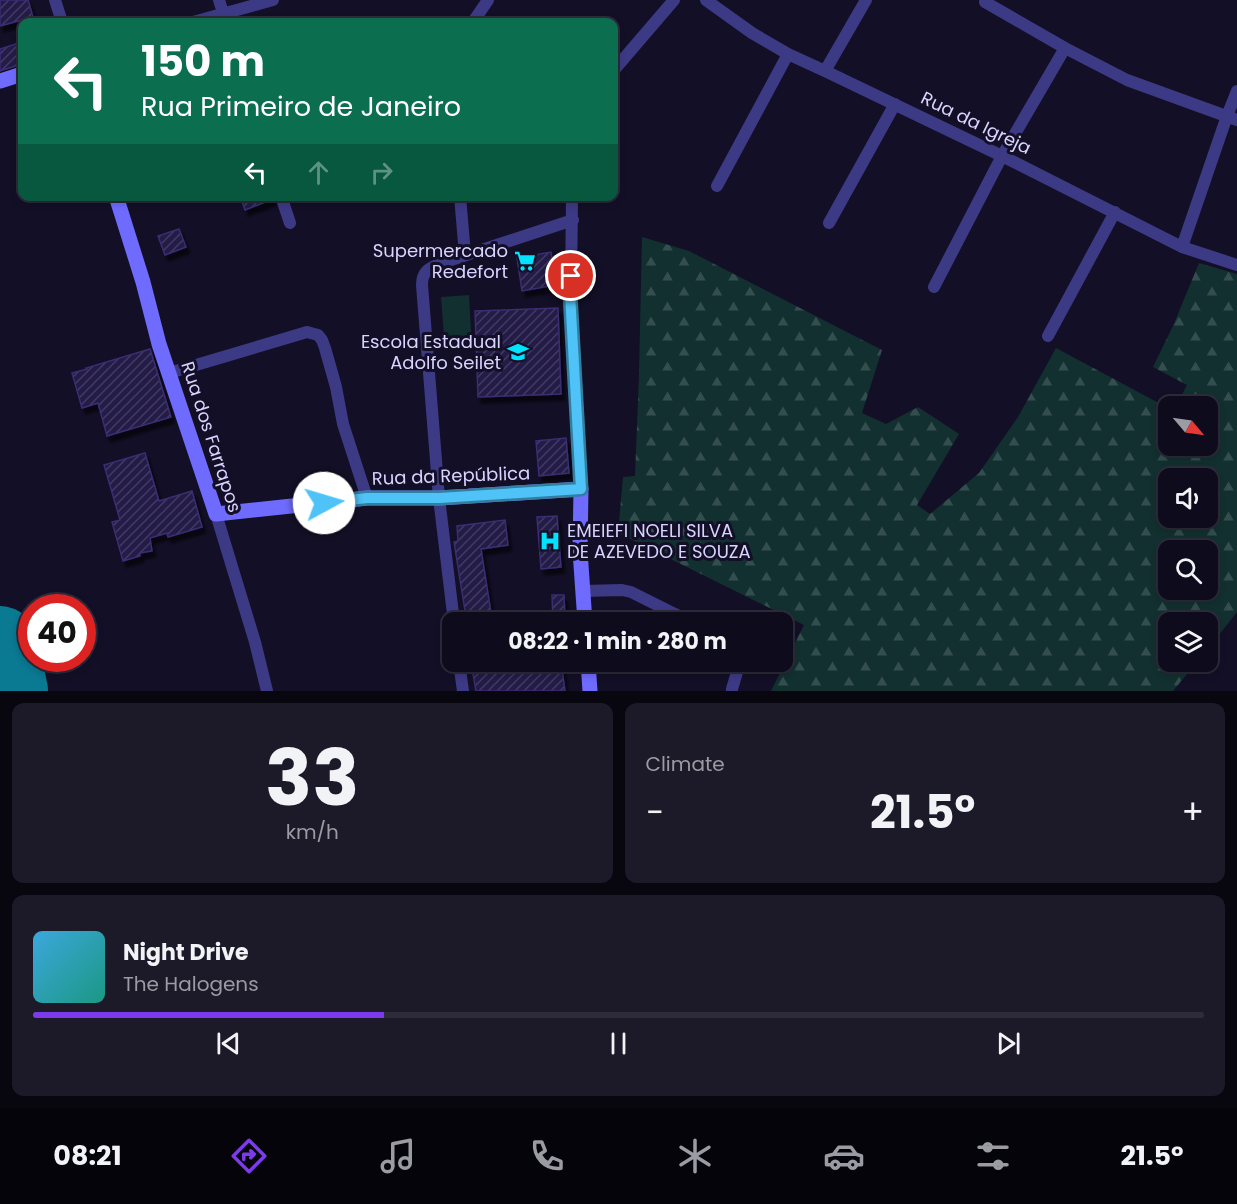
<!DOCTYPE html>
<meta charset="utf-8">
<style>
:root{--surface:#0e0b1c;--page:#1c1929;--text:#f1f3f6;--muted:#9b9ba3;--line:#2e2b3b;--accent:#7c3aed}
body{margin:0;font-family:Poppins,sans-serif;background:var(--page);color:var(--text);height:100vh;display:flex;flex-direction:column;font-size:22px;white-space:nowrap}
*{box-sizing:border-box;margin:0}
p{font-size:20px;color:var(--muted)}
.icon{flex:none;width:33px;height:33px;fill:none;stroke:currentColor;stroke-width:2;stroke-linecap:round;stroke-linejoin:round}
.map{position:relative;height:691px;overflow:hidden}
.sheet{display:flex;flex-direction:column;gap:12px;padding:12px;background:#08060f;flex:1}
.sheet>*{flex:none}
.banner{position:absolute;left:18px;top:18px;width:600px;height:183px;border-radius:12px;box-shadow:0 3px 9px #0003,0 0 0 2px var(--line);background:#0b6e4f;color:#fff;overflow:hidden}
.needle{width:39px;rotate:119deg}
.controls{position:absolute;left:1158px;top:396px;display:grid;gap:12px}
.controls a{display:grid;place-items:center;width:60px;height:60px;border-radius:12px;background:var(--surface);box-shadow:0 3px 9px #0003,0 0 0 2px var(--line);font-size:30px}
.speed{position:absolute;left:18px;top:594px;display:flex;gap:12px;font-size:30px;font-weight:700;text-align:center}
.speed>*{display:grid;place-content:center;width:78px;height:78px;border-radius:50%;background:var(--surface);box-shadow:0 3px 9px #0003,0 0 0 2px var(--line);line-height:1}
.speed .limit{border:9px solid #d22;background:#fff;color:#111}
.pin{position:absolute;display:grid;place-items:center;width:51px;height:51px;color:#fff;margin:-26px;border:3px solid #fff;border-radius:50%;box-shadow:0 2px 6px #0007}
.me{position:absolute;width:66px;margin:-33px;rotate:84deg;stroke-linejoin:round;filter:drop-shadow(0 0 4px #0008)}
.turn{display:flex;align-items:center;gap:21px;height:126px;padding:0 24px;font-size:27px}
.turn .icon{width:78px;height:78px;stroke-width:2.5}
.turn b{display:block;font-size:42px;line-height:51px}
.lanes{display:flex;align-items:center;height:57px;padding:0 24px;background:#0003;justify-content:center;gap:30px;direction:ltr}
.lanes .off{opacity:.35}
.big{font-size:45px;font-weight:700;line-height:1.1}
.sheet .card{flex:1;display:flex;flex-direction:column;justify-content:center;gap:9px;min-width:0;padding:0 21px;border-radius:12px;background:var(--page)}
.sheet .dial{align-items:center;gap:0}
.dial b{font-size:78px;line-height:1}
.song{display:flex;align-items:center;gap:18px}
.cover{width:72px;height:72px;border-radius:9px;background:linear-gradient(135deg,hsl(200 70% 55%),hsl(170 70% 35%))}
.played{height:6px;border-radius:3px;background:linear-gradient(90deg,var(--accent) 30%,var(--line) 30%)}
.keys{display:flex;justify-content:space-around;direction:ltr}
.heat{display:flex;justify-content:space-between;align-items:center;font-size:33px;direction:ltr}
.sheet .tiles{flex:1;display:grid;gap:12px;grid-template-columns:1fr 1fr}
.card:last-child{grid-column:span 2}
.trip{position:absolute;left:442px;top:612px;width:351px;height:60px;border-radius:12px;background:var(--surface);box-shadow:0 3px 9px #0003,0 0 0 2px var(--line);font-weight:700;line-height:60px;text-align:center}
.menu{display:flex;height:96px;justify-content:space-around;align-items:center;background:#06040b;color:var(--muted)}
.menu .icon{width:42px;height:42px}
.menu .on{color:var(--accent)}
.menu b{font-size:27px;color:var(--text)}
.map>svg:first-child{display:block}
</style>
<div class="map">
<svg width="1237" height="691" viewBox="0 0 1237 691">
<defs>
<pattern id="forest-firs" width="22" height="20" patternUnits="userSpaceOnUse" patternTransform="scale(1.5)"><rect width="22" height="20" fill="#12302f"/><path d="M5 1l3.5 6h-7zM16 11l3.5 6h-7z" fill="#344d4e"/></pattern>
<pattern id="building-hatch" width="6" height="6" patternUnits="userSpaceOnUse" patternTransform="scale(1.5)"><rect width="6" height="6" fill="#241b47"/><path d="M-1 1l2-2M0 6l6-6M5 7l2-2" fill="none" stroke="#433b63"/></pattern>
<filter id="shadow"><feDropShadow dx="3.5" dy="6" stdDeviation="1.5" flood-color="#0009"/></filter>
</defs>
<rect width="100%" height="100%" fill="#130f26"/>
<path fill="url(#forest-firs)" fill-rule="evenodd" d="M642,237L689,251L882,350L862,413L886,424L918,407L959,434L917,505L930,514L979,473L1018,417L1056,348L1168,408V446H1208V406H1176L1187,385L1153,367L1173,326L1199,263L1237,274V612L1208,649V622H1168V662H1197L1173,691H771L804,625L618,533L623,477L635,476L639,375ZM1168,478H1208V518H1168ZM1168,550H1208V590H1168Z"/>
<path fill="#12302f" d="M469,295L472,348L445,350L441,297Z"/>
<g fill="none" stroke-linecap="round" stroke-linejoin="round">
<path stroke="#0a7992" stroke-width="76" d="M0,644L10,691"/>
</g>
<path fill="url(#building-hatch)" stroke="#3b2d73" stroke-width="1.5" filter="url(#shadow)" d="M0,0H28L33,17L0,26Z
M22,42V64L0,71V49Z
M240,196H273V199L245,210Z
M179,229L186,247L165,255L158,236Z
M551,252L556,285L522,291L517,258Z
M558,308L561,394L478,397L475,311Z
M150,349L171,417L107,436L98,403L82,408L72,373L87,369L86,368Z
M566,438L569,473L539,476L536,441Z
M145,453L159,501L192,491L202,527L168,537L167,533L150,538L152,551L140,553V556L123,561L112,522L120,520L104,465Z
M557,516L561,567L541,569L537,517Z
M505,520L508,545L481,549L491,613L466,617L454,542L458,541L457,526Z
M552,595H564L565,620H553Z
M471,662H561L565,691H476Z"/>
<g fill="none" stroke-linecap="round" stroke-linejoin="round">
<path stroke="#3d3a85" stroke-width="12" d="M55,0L62,22
M219,0L226,22
M706,0L752,33L788,54L825,71L1002,156L1182,247L1237,265
M985,2L1065,48L1127,80L1237,120
M193,22L273,0
M473,22L488,0
M614,70L674,0
M825,71L866,0
M717,186L788,54
M281,196L290,223
M460,196L465,255
M572,196L571,294L581,489
M829,223L895,104
M1182,247L1227,116L1237,91
M934,287L1002,156L1065,48
M1048,336L1115,212
M169,373L307,332L318,335L322,340L325,348L336,387L343,424L367,498
M216,514L255,642L267,691
M583,591L622,590L631,592L675,614L695,622
M454,622L439,498L422,285C422,270 430,268 442,263L573,220
M459,662L463,691
M732,689L740,662"/>
<path stroke="#706bff" stroke-width="15" d="M0,81L22,74
M116,196L143,282L159,344L216,514L367,498H439L581,489L580,551L585,622
M588,662L590,691"/>
</g>
<g fill="none" stroke-linecap="round" stroke-linejoin="round">
<defs>
<path id="route" d="M324,503L367,498H439L581,489L570,294L571,276"/>
</defs>
<use href="#route" stroke="#337fa1" stroke-width="15"/>
<use href="#route" stroke="#4fc3f7" stroke-width="10"/>
</g>
<defs>
<symbol id="supermarket-bare" viewBox="-9 -9 18 18"><path d="M-6-5.5h2.5l.6 2H6L4.5 2H-2.5L-4.4-4H-6ZM-1.5 3.2a1.3 1.3 0 1 0 .1 0ZM3 3.2a1.3 1.3 0 1 0 .1 0Z" fill="#00e3ff" stroke="#130f26" stroke-width="2.5" paint-order="stroke"/></symbol>
<symbol id="school-bare" viewBox="-9 -9 18 18"><path d="M0-5L7-2L0 1L-7-2ZM-4 1L0 2.5L4 1V4Q0 6-4 4Z" fill="#00e3ff" stroke="#130f26" stroke-width="2.5" paint-order="stroke"/></symbol>
<symbol id="hospital-bare" viewBox="-9 -9 18 18"><path d="M-5-5h3v3.5h4V-5h3V5h-3V1.5h-4V5h-3Z" fill="#00e3ff" stroke="#130f26" stroke-width="2.5" paint-order="stroke"/></symbol>
</defs>
<g fill-rule="evenodd">
<use href="#supermarket-bare" x="510" y="246" width="30" height="30"/>
<use href="#school-bare" x="503" y="337" width="30" height="30"/>
<use href="#hospital-bare" x="535" y="526" width="30" height="30"/>
</g>
<g text-anchor="middle" stroke-width="6" stroke-linejoin="round" paint-order="stroke">
<g font-size="18" fill="#d9d4ff" stroke="#130f26">
<text transform="translate(976 123) rotate(26)" y="6">Rua da Igreja</text>
<text transform="translate(211 437) rotate(72)" y="6">Rua dos Farrapos</text>
<text transform="translate(451 476) rotate(-2)" y="6">Rua da República</text>
</g>
<g font-size="18" fill="#d9d4ff" stroke="#130f26" text-anchor="end">
<text x="508" y="257">Supermercado<tspan x="508" dy="21">Redefort</tspan></text>
<text x="501" y="348">Escola Estadual<tspan x="501" dy="21">Adolfo Seilet</tspan></text>
<text x="567" y="537" text-anchor="start">EMEIEFI NOELI SILVA<tspan x="567" dy="21">DE AZEVEDO E SOUZA</tspan></text>
</g>
</g>
</svg>
<div class="controls">
<a><svg class="needle" viewBox="-14 -14 28 28"><path d="M0-13l5 13h-10z" fill="#e53935"/><path d="M0 13l5-13h-10z" fill="#9b9ba3"/></svg></a>
<a><svg class="icon" aria-label="sound" viewBox="0 0 24 24"><path d="M4 9h4l5-4v14l-5-4H4zM17 9q2 3 0 6"/></svg></a>
<a><svg class="icon" aria-label="search" viewBox="0 0 24 24"><circle cx="10" cy="10" r="6"/><path d="M15 15l6 6"/></svg></a>
<a><svg class="icon" aria-label="layers" viewBox="0 0 24 24"><path d="M12 4l9 5-9 5-9-5zM3 14l9 5 9-5"/></svg></a>
</div>
<div class="speed"><div class="limit">40</div></div>
<div class="pin" style="left:571px;top:276px;background:#d93025"><svg class="icon" aria-label="arrive" viewBox="0 0 24 24"><path d="M6 21V4h12l-3 4 3 4H6"/></svg></div>
<svg class="me" style="left:324px;top:503px" viewBox="-20 -20 40 40"><circle r="19" fill="#fff"/><path d="M0-13L10 11 0 6-10 11z" fill="#4fc3f7"/></svg>
<div class="trip">08:22 · 1 min · 280 m</div>
<div class="banner">
<div class="turn"><svg class="icon" aria-label="left" viewBox="0 0 24 24"><path d="M17 20v-9H6M10 6l-5 5 5 5"/></svg><div><b>150 m</b>Rua Primeiro de Janeiro</div></div>
<div class="lanes"><svg class="icon" aria-label="left" viewBox="0 0 24 24"><path d="M17 20v-9H6M10 6l-5 5 5 5"/></svg><svg class="icon off" aria-label="ahead" viewBox="0 0 24 24"><path d="M12 20V5M6 11l6-6 6 6"/></svg><svg class="icon off" aria-label="right" viewBox="0 0 24 24"><path d="M7 20v-9h11M14 6l5 5-5 5"/></svg></div>
</div>
</div>
<section class="sheet">
<div class="tiles">
<div class="card dial"><b>33</b><p>km/h</p></div>
<div class="card"><p>Climate</p>
<div class="heat"><a>−</a><b class="big">21.5°</b><a>+</a></div>
</div>
<div class="card">
<div class="song"><i class="cover"></i><div><b>Night Drive</b><p>The Halogens</p></div></div>
<div class="played"></div>
<div class="keys"><svg class="icon" aria-label="previous" viewBox="0 0 24 24"><path d="M18 5L8 12l10 7zM5 5v14"/></svg><svg class="icon" aria-label="pause" viewBox="0 0 24 24"><path d="M8 5v14M16 5v14"/></svg><svg class="icon" aria-label="next" viewBox="0 0 24 24"><path d="M6 5l10 7-10 7zM19 5v14"/></svg></div>
</div>
</div>
</section>
<nav class="menu">
<b>08:21</b>
<svg class="icon on" aria-label="directions" viewBox="0 0 24 24"><path d="M12 3l9 9-9 9-9-9zM9 14v-3h6M13 9l2 2-2 2"/></svg>
<svg class="icon" aria-label="music" viewBox="0 0 24 24"><path d="M9 18V5l10-2v13"/><circle cx="6" cy="18" r="3"/><circle cx="16" cy="16" r="3"/></svg>
<svg class="icon" aria-label="phone" viewBox="0 0 24 24"><path d="M5 4h4l2 5-3 2q2 4 5 5l2-3 5 2v4C11 20 4 13 5 4z"/></svg>
<svg class="icon" aria-label="climate" viewBox="0 0 24 24"><path d="M12 3v18M4 7l16 10M4 17L20 7"/></svg>
<svg class="icon" aria-label="car" viewBox="0 0 24 24"><path d="M5 17H2v-5l4-1 3-4h7l3 4 3 1v5h-3M9 17h6M6 11h13"/><circle cx="7" cy="17" r="2"/><circle cx="17" cy="17" r="2"/></svg>
<svg class="icon" aria-label="filters" viewBox="0 0 24 24"><path d="M4 7h16M4 17h16"/><circle cx="9" cy="7" r="2"/><circle cx="15" cy="17" r="2"/></svg>
<b>21.5°</b>
</nav>
